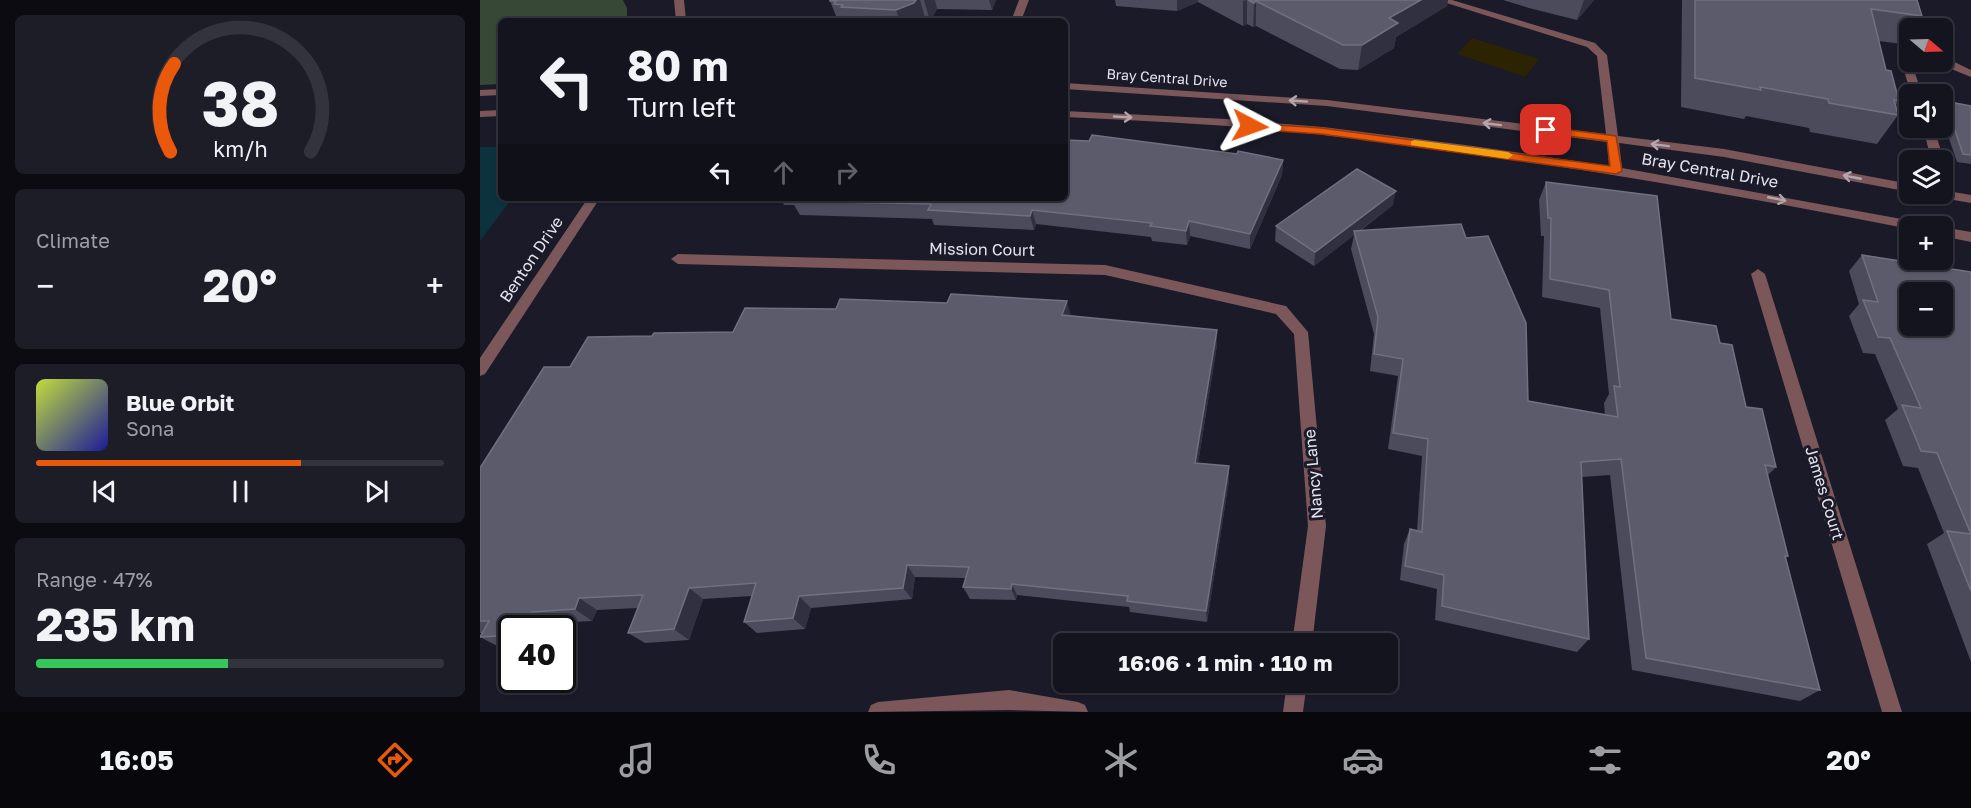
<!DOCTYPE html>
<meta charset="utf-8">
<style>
:root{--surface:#14141f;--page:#1d1d28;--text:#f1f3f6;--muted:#9d9ea4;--line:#33333d;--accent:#ea580c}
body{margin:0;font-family:"Golos Text",sans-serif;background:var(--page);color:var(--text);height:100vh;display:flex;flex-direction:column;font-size:22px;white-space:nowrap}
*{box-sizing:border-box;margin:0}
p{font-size:20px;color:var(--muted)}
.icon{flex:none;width:33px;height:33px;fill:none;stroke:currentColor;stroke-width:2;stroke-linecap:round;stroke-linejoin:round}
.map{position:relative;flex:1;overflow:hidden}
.sheet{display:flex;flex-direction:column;gap:15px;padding:15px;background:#0b0b11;width:480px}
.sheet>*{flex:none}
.hud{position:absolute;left:18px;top:18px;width:570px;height:183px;border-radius:9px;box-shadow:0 2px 4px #0004,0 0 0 2px var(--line);background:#14141f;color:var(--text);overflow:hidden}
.needle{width:39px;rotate:109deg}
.controls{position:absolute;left:1419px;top:18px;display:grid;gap:12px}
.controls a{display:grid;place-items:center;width:54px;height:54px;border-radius:9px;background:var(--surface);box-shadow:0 2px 4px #0004,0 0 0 2px var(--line);font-size:30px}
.speed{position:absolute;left:18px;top:615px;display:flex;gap:12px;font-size:30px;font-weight:700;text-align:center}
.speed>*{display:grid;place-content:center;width:78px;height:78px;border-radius:50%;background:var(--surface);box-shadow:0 2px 4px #0004,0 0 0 2px var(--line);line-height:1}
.speed .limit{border:3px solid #111;border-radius:9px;background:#fff;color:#111}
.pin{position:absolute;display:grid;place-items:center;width:51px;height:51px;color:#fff;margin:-26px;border-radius:12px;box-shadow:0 3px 9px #0006}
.me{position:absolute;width:66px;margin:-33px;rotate:94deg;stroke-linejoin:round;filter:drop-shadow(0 0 4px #0008)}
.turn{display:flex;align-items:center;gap:21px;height:126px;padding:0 30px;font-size:27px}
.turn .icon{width:78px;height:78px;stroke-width:2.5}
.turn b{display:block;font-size:42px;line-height:51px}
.lanes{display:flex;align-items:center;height:57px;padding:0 30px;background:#0003;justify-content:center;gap:30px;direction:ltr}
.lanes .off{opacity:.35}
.big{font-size:45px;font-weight:700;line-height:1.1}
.sheet .tile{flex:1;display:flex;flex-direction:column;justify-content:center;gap:9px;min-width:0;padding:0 21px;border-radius:9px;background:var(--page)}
.sheet .dial{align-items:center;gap:0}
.dial svg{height:156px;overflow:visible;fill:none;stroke:var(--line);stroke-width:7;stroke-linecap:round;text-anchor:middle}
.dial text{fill:var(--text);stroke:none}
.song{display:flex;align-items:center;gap:18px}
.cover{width:72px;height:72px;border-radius:9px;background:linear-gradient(135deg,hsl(70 70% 55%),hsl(240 70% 35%))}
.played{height:6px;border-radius:3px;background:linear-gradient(90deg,var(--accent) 65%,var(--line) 65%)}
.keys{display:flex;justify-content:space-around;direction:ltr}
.heat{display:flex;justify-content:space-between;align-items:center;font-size:33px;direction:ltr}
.charge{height:9px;border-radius:4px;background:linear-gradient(90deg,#34c759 47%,var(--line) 0)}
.trip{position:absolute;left:573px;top:633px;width:345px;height:60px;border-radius:9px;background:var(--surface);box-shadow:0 2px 4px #0004,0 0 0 2px var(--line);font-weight:700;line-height:60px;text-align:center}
.tabs{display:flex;height:96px;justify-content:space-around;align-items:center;background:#08080c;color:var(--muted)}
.tabs .icon{width:42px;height:42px}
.tabs .on{color:var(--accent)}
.tabs b{font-size:27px;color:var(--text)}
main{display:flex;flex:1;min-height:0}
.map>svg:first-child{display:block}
</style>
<main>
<section class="sheet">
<div class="tile dial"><svg viewBox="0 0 100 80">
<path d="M14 69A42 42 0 1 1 86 69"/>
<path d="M14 69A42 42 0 0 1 16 24" stroke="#ea580c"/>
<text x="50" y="56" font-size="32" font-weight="700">38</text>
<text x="50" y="72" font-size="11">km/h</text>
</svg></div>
<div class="tile"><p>Climate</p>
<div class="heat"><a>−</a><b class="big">20°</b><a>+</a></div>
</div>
<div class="tile">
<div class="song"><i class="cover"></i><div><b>Blue Orbit</b><p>Sona</p></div></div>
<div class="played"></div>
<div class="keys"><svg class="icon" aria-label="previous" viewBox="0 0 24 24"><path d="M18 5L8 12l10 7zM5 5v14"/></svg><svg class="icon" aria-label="pause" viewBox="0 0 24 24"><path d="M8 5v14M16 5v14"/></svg><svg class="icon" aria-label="next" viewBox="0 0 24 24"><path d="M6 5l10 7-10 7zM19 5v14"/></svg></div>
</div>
<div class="tile"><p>Range · 47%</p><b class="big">235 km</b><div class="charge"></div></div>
</section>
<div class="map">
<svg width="1491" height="712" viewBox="0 0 1491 712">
<rect width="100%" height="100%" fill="#1b1a29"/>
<path fill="#384837" d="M0,0H143L147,8V21H21V84L0,85Z"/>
<path fill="#2b2302" d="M992,38L1059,59L1045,77L977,54Z"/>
<path fill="#0c333d" d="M0,147H21V198H32L0,241Z"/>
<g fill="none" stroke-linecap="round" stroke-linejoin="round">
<path fill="#7b575a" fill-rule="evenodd" d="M194,0H204L206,21H196Z
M539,0H549L541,21H531Z
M957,0H972L1115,43L1127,55L1138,136L1244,149L1430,184V192L1244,157L1139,143L1142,168L1438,222L1445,226H1430V229C1235,191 1040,156 843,135C757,125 671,121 585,117V111L746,119L843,127L993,146L1129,166L1127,142L847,106L585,89V83L847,100L1126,134L1117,56L1107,47Z
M1462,56L1491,70V77L1464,66L1459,62H1462Z
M1428,64L1433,67L1442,94H1431L1423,67Z
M21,89V95L0,96V90Z
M21,110V116L0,117V111Z
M1443,128H1454L1461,151L1459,154L1455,155L1449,151Z
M1462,190L1491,195V203L1456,197L1454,194H1462Z
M108,198H120L5,374L0,376V358Z
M1462,227L1491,232V242L1462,236Z
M198,254L625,265L806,306L828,332L846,526L832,644H812L828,526L814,334L796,314L625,275L198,264L191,259Z
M1278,269L1285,274L1422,712H1402L1271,274Z
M807,682H827L823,712H803Z
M529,690L598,702L605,705L608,712L529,710L388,712L391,705L398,702Z"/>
</g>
<path fill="#4b4b5b" d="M350,0H516L512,10L457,9L450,21H358L350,1Z
M635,0H968L967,6L916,37L914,48L878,70L860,69L776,26L773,27L767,24L763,26L718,2L697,11L636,6Z
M1023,0H1114L1097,20L1049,8Z
M1202,0H1437L1442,16L1433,28H1430V34L1422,44L1399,41L1406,70L1419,101L1416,105L1418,115L1397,144L1330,132L1329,128L1266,116L1264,119L1201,107Z
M1465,101L1491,106V164L1477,162L1462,118V105Z
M803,160L802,175L770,249L710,236L707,245L672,241L671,237L556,224L554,230L454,225L452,219L320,215L314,205H304L301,198H585Z
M1066,182L1191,319L1240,343L1266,407L1296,467L1287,476L1308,556L1306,558L1340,690L1320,701L1152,670L1130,475L1102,477L1109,639L1097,652L955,620L957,589L920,580L924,544L930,529L937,531L942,456L908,449L918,376L890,371L894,334L871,249L874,235L834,266L795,241L796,226L913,205L880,231L1048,401L1125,415L1124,403L1129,394L1120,308L1062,297L1064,236H1061L1059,200Z
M1382,255L1491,272V662L1447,544L1464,533L1438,468L1423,466L1405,420L1418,409L1395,354L1383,353L1369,316L1379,304L1369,271Z
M590,315L737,345L718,463L749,466V480L727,622L650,612L649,607L537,595L536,600L490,599L483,587L486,578L435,577L432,599L331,608L325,629L277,633L264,622L272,596L223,599L209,640L165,643L148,633L158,608L117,610L112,621L72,623L69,628H32V647L21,648L0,637L2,633H0V468L90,367L172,336Z"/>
<path fill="#313040" d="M436,0H440L446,21H420L416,10Z
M444,0H455L457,9L450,21Z
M509,0H516L512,10Z
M697,0H718V2L697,11Z
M767,0V24L763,26V1Z
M941,0H968L967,6L916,37L914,48L878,70L882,45L909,18Z
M1104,0H1114L1097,20Z
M776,1V26L773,27L774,3Z
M803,160L802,175L770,249V234Z
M916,191L913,205L875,234L874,231V235L834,266L835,252Z
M552,210L556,224L554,230L550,216Z
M709,221L710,236L707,245L706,231Z
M587,301L591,316L582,315Z
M737,330V345L716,476L715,463Z
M749,466V480L727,622L726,611Z
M427,565L435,577L432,599L423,588Z
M532,584L537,595L536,600L531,589Z
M209,588L223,599L209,640L194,629Z
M319,596L331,608L325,629L313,618Z
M99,598L117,610L112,621L95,609Z
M52,612L72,623L69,628H44Z"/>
<path fill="#5b5b6b" stroke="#707080" stroke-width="1.5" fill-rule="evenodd" d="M350,0H436L434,3L416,10L361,7L363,5L354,4L356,1H350Z
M768,0H941L909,18L918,23L882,45H863L776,1L774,3Z
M1215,0H1437L1442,16L1391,9L1406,70L1411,71L1419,101L1414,100L1418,115L1349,103L1348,99L1280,87L1281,90L1215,78Z
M1465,101L1491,106V155L1483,154Z
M612,135L757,154L758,151L803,160L770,234L709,221L706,231L670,226L672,223L552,210L550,216L448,210L451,204L312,201L314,198H585V140L609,141Z
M877,169L916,191L835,252L796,226Z
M1066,182L1177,196L1191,319L1236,326L1240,343L1252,345L1266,407L1282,409L1296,467L1285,465L1308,556H1305L1340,690L1166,658L1141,459L1101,462L1109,639L962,606L964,575L925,566L930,529L942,532L948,439L913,433L923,359L894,354L898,317L874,231L981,224L986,238L1008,236L1046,323L1048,401L1138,417L1134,386L1140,387L1129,290L1070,279L1071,218H1068Z
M1382,255L1491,272V591L1467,531L1491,534L1457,453L1441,451L1422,405L1441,408L1410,338L1398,337L1383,300L1398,302ZM1430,292H1462V326H1430Z
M471,294L587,301L582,315L737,330L715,463L749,466L726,611L647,601L648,596L532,584L531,589L483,587L489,567L427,565L423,588L319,596L313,618L264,622L276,583L209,588L194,629L148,633L163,595L99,598L95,609L52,612L44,628H32V635L0,637L9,621H0V468L64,367H90L108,337L172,336L174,333L253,332L265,308L356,309L360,299L467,303Z"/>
<defs><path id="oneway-shaft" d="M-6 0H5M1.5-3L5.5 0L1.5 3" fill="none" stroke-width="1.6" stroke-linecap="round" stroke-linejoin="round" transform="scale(1.5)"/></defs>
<g stroke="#b5a5ac">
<use href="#oneway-shaft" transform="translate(818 101) rotate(-176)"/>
<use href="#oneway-shaft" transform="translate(643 117) rotate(3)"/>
<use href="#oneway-shaft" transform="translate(1012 124) rotate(-173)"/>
<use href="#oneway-shaft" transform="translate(1180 145) rotate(-173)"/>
<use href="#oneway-shaft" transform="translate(1372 177) rotate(-169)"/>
<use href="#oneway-shaft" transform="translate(1297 199) rotate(11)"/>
</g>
<path fill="#ea580c" stroke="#983908" stroke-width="1.5" d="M767,123L841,128L1130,166L1127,141L1063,133L1061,130L1066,127L1136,136L1142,171L1136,174L841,134L770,129L765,126Z"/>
<path fill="#f59e0b" d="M935,140L1028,152L1033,155L1028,159L931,145V141Z"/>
<g text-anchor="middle" stroke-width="6" stroke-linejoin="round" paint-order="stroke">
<g font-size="14" fill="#e4e4ef" stroke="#1b1a29">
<text transform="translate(687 78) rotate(4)" y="5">Bray Central Drive</text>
</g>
<g font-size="16" fill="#e4e4ef" stroke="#1b1a29">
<text transform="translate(1230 170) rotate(10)" y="6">Bray Central Drive</text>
<text transform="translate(502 249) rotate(1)" y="6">Mission Court</text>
<text transform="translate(51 259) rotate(-56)" y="6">Benton Drive</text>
<text transform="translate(833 474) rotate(-95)" y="6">Nancy Lane</text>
<text transform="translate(1345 493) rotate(73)" y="6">James Court</text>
</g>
</g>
</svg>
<div class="controls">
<a><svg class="needle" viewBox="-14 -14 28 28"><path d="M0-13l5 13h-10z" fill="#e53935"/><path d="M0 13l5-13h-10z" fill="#9d9ea4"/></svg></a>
<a><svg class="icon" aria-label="sound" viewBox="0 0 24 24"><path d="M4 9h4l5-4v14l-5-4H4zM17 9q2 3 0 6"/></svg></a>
<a><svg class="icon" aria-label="layers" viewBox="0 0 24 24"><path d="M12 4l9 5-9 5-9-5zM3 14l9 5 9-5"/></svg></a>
<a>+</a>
<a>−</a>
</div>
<div class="speed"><div class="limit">40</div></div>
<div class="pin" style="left:1066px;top:130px;background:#d93025"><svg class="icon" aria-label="arrive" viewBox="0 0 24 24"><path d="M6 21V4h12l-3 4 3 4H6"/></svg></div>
<svg class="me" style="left:770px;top:126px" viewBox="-20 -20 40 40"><path d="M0-17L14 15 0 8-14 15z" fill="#ea580c" stroke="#fff" stroke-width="4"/></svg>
<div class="trip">16:06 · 1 min · 110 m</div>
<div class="hud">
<div class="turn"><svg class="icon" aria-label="left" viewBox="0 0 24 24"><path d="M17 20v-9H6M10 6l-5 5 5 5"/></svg><div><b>80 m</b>Turn left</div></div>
<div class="lanes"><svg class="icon" aria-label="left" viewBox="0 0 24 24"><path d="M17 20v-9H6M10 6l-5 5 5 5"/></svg><svg class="icon off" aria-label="ahead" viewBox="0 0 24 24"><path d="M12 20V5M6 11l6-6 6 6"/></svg><svg class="icon off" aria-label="right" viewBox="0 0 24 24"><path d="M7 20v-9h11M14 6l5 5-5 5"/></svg></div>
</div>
</div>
</main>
<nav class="tabs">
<b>16:05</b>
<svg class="icon on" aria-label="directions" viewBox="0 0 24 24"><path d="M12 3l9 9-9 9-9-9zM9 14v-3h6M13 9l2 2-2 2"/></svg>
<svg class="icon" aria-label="music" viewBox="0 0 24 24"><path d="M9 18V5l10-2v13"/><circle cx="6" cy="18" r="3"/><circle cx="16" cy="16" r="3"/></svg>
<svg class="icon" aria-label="phone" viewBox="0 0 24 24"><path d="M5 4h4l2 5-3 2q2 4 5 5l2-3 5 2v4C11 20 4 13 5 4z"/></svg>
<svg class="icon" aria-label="climate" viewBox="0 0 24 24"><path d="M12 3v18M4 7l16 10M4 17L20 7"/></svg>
<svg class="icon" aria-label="car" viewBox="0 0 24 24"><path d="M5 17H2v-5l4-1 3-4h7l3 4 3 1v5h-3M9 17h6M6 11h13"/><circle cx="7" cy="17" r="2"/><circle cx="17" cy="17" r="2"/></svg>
<svg class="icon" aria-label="filters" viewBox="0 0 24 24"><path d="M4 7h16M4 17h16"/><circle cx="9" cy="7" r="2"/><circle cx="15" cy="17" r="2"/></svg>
<b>20°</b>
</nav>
